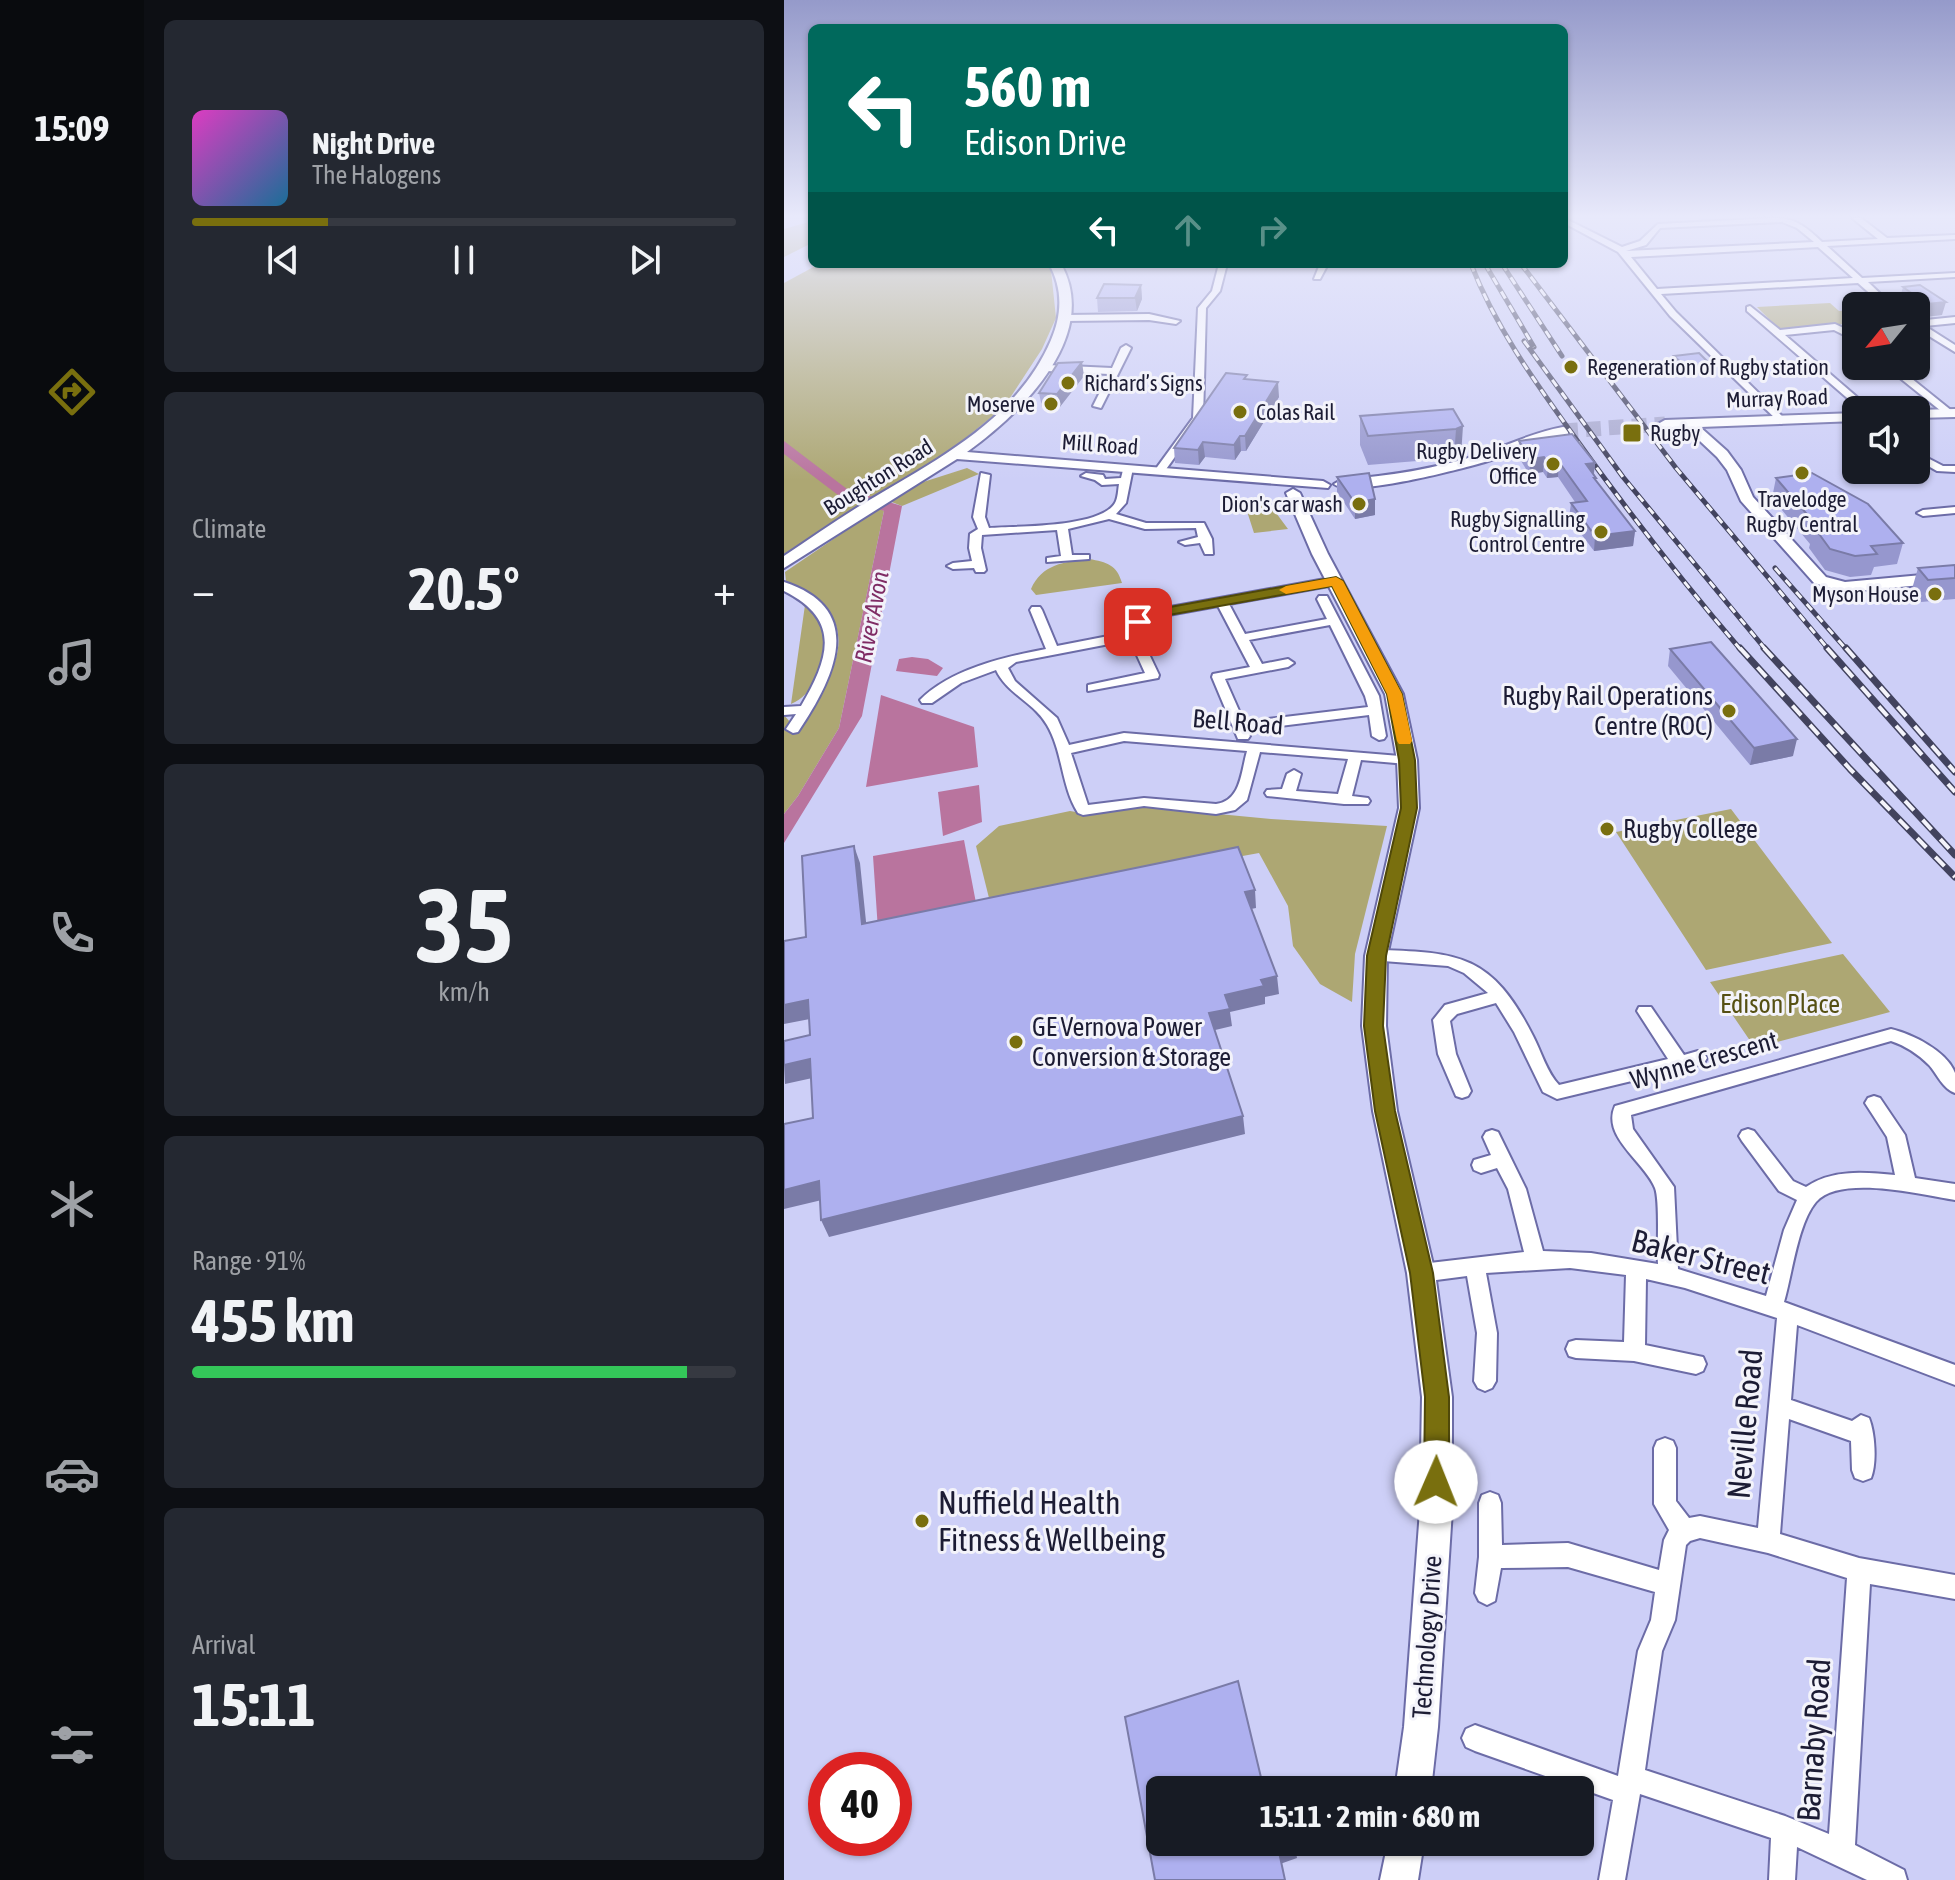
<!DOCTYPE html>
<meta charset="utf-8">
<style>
:root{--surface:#171b24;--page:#242831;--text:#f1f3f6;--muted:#9ea1a6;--line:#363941;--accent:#796f0e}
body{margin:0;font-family:"Asap Condensed",sans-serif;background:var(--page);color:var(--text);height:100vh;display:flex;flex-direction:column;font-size:30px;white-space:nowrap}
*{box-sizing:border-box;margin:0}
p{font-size:26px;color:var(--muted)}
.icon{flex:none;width:44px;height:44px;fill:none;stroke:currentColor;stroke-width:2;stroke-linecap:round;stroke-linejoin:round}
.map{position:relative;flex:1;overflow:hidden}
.panel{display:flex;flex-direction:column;gap:20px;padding:20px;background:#0d0f14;width:640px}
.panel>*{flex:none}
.banner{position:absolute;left:24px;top:24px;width:760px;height:244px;border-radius:12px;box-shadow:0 2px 6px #0004;background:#00695c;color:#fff;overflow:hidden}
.needle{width:52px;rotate:240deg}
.fabs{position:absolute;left:1058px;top:292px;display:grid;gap:16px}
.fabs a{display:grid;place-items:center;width:88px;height:88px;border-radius:12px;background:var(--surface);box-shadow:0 2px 6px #0004;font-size:40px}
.speed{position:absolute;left:24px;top:1752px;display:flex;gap:16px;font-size:40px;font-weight:700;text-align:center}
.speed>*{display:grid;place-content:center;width:104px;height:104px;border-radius:50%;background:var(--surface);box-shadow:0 2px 6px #0004;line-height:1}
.speed .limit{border:12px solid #d22;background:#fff;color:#111}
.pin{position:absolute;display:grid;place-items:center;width:68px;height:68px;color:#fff;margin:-34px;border-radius:16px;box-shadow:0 4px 12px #0006}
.me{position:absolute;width:88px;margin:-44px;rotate:1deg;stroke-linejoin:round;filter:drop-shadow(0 0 6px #0008)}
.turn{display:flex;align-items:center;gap:28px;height:168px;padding:0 24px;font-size:36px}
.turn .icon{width:104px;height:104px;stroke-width:2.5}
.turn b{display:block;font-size:56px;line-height:68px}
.lanes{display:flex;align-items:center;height:76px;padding:0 24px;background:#0003;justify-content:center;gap:40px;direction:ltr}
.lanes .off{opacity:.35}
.big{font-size:60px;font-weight:700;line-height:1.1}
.panel .tile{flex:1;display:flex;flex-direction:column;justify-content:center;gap:12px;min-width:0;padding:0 28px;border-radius:12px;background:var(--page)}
.panel .dial{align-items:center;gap:0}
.dial b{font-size:104px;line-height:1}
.song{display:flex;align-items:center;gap:24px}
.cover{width:96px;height:96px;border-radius:12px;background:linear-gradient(135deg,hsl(310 70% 55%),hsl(200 70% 35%))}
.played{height:8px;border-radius:4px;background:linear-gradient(90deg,var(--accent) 25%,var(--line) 25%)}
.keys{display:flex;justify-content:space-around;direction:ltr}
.heat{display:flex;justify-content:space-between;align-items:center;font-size:44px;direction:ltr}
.charge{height:12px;border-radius:6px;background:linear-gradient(90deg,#34c759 91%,var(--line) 0)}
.trip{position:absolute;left:362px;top:1776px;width:448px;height:80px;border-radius:12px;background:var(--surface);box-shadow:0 2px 6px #0004;font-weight:700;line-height:80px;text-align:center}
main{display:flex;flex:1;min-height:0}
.menu{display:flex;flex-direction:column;width:144px;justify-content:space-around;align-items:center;background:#090b0e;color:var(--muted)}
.menu .icon{width:56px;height:56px}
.menu .current{color:var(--accent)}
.menu b{font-size:36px;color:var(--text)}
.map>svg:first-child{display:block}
</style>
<main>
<nav class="menu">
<b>15:09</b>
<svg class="icon current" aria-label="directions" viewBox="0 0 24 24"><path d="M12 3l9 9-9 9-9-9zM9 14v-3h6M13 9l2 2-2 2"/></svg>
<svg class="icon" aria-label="music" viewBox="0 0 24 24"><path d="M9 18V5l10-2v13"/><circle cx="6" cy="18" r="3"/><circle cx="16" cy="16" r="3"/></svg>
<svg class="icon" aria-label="phone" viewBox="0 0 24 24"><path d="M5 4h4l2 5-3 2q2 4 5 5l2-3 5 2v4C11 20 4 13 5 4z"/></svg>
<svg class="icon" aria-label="climate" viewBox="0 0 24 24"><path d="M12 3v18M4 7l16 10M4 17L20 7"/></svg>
<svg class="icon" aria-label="car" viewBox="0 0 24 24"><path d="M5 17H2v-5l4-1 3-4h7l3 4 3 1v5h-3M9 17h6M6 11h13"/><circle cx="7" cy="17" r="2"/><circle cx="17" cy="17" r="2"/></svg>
<svg class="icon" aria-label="filters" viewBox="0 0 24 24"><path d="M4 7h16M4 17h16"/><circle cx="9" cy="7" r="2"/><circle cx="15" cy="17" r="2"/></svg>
</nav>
<section class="panel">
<div class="tile">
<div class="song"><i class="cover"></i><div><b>Night Drive</b><p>The Halogens</p></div></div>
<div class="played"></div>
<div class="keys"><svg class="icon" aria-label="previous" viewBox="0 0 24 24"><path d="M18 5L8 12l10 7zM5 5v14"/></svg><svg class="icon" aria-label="pause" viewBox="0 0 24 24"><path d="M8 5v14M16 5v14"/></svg><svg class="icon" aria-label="next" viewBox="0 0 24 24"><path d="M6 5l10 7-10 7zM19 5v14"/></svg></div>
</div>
<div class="tile"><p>Climate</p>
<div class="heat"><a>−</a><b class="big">20.5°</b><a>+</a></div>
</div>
<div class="tile dial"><b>35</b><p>km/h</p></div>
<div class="tile"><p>Range · 91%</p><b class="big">455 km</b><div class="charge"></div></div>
<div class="tile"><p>Arrival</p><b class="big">15:11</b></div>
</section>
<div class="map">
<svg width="1171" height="1880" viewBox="0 0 1171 1880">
<rect width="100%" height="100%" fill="#cdcff7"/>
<path fill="#ada773" d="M28,221V243L0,257V229Z
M35,264H262L267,270L272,318L258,349L220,407L168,449L0,554V283Z
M1046,303L1055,311L1072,310V329L1059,324L997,331L973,307Z
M183,468L195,474L118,506L105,501L133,484Z
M484,502L504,529L470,533L461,505Z
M95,508L100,511L55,728L14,796L0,814V715L6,722L3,730L14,731C52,669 87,620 2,581L1,572Z
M305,559C323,562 333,565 338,583L252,595L247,589C258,564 280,562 305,559Z
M21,605L34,614L45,645C38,666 30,695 7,704Z
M361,807L487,819L603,826L571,954L568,1002L536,984L509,946L504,906L475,853L206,902L192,846L215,826L286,811L304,814Z
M947,809L1048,943L922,970L832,832Z
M1059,954L1106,1012L971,1048L926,982Z"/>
<path fill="#b9749e" d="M0,441L63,489L118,506L78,716L0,843V814L14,796L55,728L100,511L54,495L0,454Z
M128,657L144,659L159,668L153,676L112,671L115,659Z
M97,695L190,727L194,767L82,787Z
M195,785L198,822L159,836L154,792Z
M180,840L192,903L94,930L89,856Z"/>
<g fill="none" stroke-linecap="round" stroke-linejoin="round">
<path stroke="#aaabd0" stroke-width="15" stroke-dasharray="15 8" stroke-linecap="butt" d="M779,431L881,424"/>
<defs>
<path id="street" d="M780,218L838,247L856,241L874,224L990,218C1012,218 1023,228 1038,242L1094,239L1068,218H1077L1103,238L1171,235V239L1043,246L1078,278L1171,273V277L1084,282L1109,306H1100L1074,283L877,294L892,312L1001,419L1002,421L997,424L886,316L834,252L780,223ZM998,222L1013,228L1030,242L842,251L862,245L876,228ZM1034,247L1069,278L873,289L847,257Z
M435,264H443L436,291L422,308L419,418L380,472H372L371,470L409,418L414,308L428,291Z
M536,264H544L536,279H530Z
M966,306L996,330L1051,324L1072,334V341L1050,330L1001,335L1088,410H1077L963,311V307Z
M365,314L396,321L392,324L365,320L281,321L277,318L281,315Z
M1171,317V323L1141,326L1171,345V352L1132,328V321Z
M342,345L347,348L317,408L309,406L325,374L263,371L258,368L263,365L328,368L337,348Z
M1101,366H1112L1168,411V415H1162Z
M1132,452L1159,466H1171V472L1153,471L1132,459Z
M1071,461L1072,467L1067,466V462Z
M340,466L349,468L342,503L332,514L362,523H420L428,539L429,554H421L416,543L401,545L395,542L414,537L412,528L361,529L325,519L284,529L288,555H305V559L263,562V558L277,556L273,530L198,535L197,548L202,570L200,572H192L190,568L169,569L163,566L169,563L188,561L185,548L186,534L194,529L189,517L197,473L206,475L201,517L205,528C232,526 316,528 331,503C334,498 334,490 335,484L318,485L311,480L297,476L302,473L319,475L321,479L337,478Z
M1171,507V513L1139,516L1133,513L1139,510Z
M552,577L558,581L556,584L445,604L461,634L543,619L533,599L535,596H543L595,696L602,736L600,739L595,740L588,736L585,715L463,730L466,736L464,739H454L428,677L429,674L466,667L434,606L368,618L360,624L356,635L375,675L374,678L304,691V685L361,673L346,640L232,662L224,668L231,681L273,718L285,745L340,733L628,757L630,760L628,763L623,764L577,760L568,796L584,798L586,801L584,804H560L483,796L481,793L483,790L498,789L503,774L510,770L517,774L512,791L554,794L564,759L476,752L463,800L451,810L432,814L360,806L299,815L294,813C277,786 279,752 263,725C250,702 223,694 212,670L177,683L148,703H138L136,700C167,669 220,657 262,649L246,610L248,607H256L258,610L273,646L345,632L350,619L364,611ZM546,625L581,696L584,707L460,722L441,679L504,667L510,663L504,659L478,664L465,640ZM340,741L463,751C457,772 457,801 432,804L360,798L304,805L287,753Z
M0,582C85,610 49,680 14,732L9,733L2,729L12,714L0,715V707L17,706C45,658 58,620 0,591Z
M592,950C676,952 708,955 749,1036C757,1051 763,1073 775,1085L884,1059L853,1011L855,1007H867L900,1055L914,1051L920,1053L923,1058L920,1063L914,1065L773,1099L759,1092L730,1032L712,1003L673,1014L666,1021L672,1054L687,1091L684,1096L678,1098L672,1096L654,1054L649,1020L661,1005L704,993L680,973L664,966L586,960L584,956L586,952Z
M1107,1029C1128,1034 1163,1051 1171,1073C1171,1078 1171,1087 1171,1093C1159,1089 1153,1074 1145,1065C1134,1054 1122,1046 1107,1041L847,1115L849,1129L890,1187L894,1269L982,1296L1000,1230L1013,1200L995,1191L958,1141L955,1136L958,1131L964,1129L970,1131L1009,1181L1022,1187C1048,1169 1081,1172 1111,1175L1103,1137L1081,1103L1084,1098L1090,1096L1096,1098L1121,1135L1131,1178L1171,1184V1200C1139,1195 1056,1174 1032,1202C1014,1223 1008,1275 1000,1302L1171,1365V1385L1013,1325L1007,1400L1068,1421L1077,1415L1085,1418C1091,1433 1093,1463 1087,1478L1079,1481L1071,1478L1068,1470L1067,1441L1005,1419L996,1534L1075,1558L1171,1575V1599L1086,1584L1071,1845L1120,1870L1123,1880H1083L1013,1847L1011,1880H985L987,1838L856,1794L841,1880H815L829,1800L691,1751L682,1747L678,1738L682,1729L691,1725L834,1776L854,1651L867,1620L871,1592L784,1567L717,1568L711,1601L703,1605L695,1601L691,1593L695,1557V1503L698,1495L706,1492L714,1495L717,1503L718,1545L784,1543L875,1570L880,1540L885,1530L870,1504V1448L873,1441L881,1438L889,1441L892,1448V1501L905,1518L916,1516L974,1528L993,1318L901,1288L862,1279L861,1345L919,1357L922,1364L919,1371L912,1374L850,1361L792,1358L785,1356L782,1349L785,1342L792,1340L840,1342L842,1275L786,1268L702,1273L713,1333L712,1381L708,1388L701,1391L694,1388L690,1381L693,1333L683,1276L637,1282L630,1279L627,1273L630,1267L637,1264L740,1252L724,1189L713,1168L697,1173L690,1170L688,1165L690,1160L707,1155L699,1137L702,1132L708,1130L714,1132L742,1189L759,1251L807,1253L874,1264C873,1248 876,1201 871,1188C861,1162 817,1137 831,1106ZM916,1538L984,1553L1063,1578L1045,1834L1001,1816L861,1770L878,1651L891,1620L902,1545L906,1541Z"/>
<path id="secondary" d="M265,264H277C317,336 237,413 183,452L539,481L546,485L544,488L173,459L0,568V556C27,538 54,519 82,502C152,460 233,420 267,340C278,314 279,289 265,264Z
M1171,409V417L1132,418V410Z
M1072,413V421L916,427L943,451L957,470L969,497L1042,577L1061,582L1171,572V582L1060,592L1030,583L957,501L943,470L933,457L901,427L881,428L874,424L881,420Z
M779,427L784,428V434C757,440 733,452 707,460C683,468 567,498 550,484L557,480C604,476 652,469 697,454C725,445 750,432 779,427Z
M509,489L516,493L544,554L619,694L633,760L635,808L603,956L602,1026L613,1111L651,1273L668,1397V1510L654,1727L647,1790H611L620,1727L636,1510L638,1397L623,1273L589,1111L578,1026L581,956L615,808L613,760L601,694L528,554L502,493Z
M604,1842H640L634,1880H596Z"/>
</defs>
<use href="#street" stroke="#6c6ca7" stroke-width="4"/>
<use href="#secondary" stroke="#6c6ca7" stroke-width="4"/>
<use href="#street" fill="#fff" fill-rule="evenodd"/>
<use href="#secondary" fill="#fff" fill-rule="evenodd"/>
<defs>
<path id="rail-far1" d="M687,264C711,326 749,379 787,432C841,508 897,580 957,650
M701,264L750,347
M718,264L778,356
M737,264L892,468L1045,650
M740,341L839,477L982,650
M991,568L1063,650"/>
<path id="rail" d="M956,648L1066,769L1171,877
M980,648L1171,855
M1043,648L1171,792
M1062,648L1171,772"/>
</defs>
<use href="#rail-far1" stroke="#42435e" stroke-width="5"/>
<use href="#rail" stroke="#42435e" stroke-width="7"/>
<use href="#rail-far1" stroke="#f3f3fa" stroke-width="3" stroke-dasharray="8" stroke-linecap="butt"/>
<use href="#rail" stroke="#f3f3fa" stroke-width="4" stroke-dasharray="13" stroke-linecap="butt"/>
</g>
<path fill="#9697ce" d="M357,285L358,299L353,311L314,312L313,298Z
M1136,285L1158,315L1140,317L1132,312V306H1123L1115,301L1119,287Z
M890,356L926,364L924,373L899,376L889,365Z
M300,376L275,408L258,407L255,393Z
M463,380L495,397L462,451H457L451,460L421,457L415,465L391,463L390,448Z
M669,409L677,456L670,458L584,465L576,445V416Z
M735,441L811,463L810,474L812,478V481L851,531L849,546L810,551L785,518L787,503L791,502L774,477L763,478L759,472L745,474L734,456Z
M553,477L591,499V515L571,519L553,492Z
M992,478L1119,543L1113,564L1090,567L1087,575L1066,577L1041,570L1025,548L1026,544L988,498Z
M1171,565V599L1137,602L1128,589L1134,568Z
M886,649L1009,756L966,765L884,666Z"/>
<path fill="#7a7ba7" d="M357,285L358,299L353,311L351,298Z
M1162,302L1158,315L1140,317L1143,304Z
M298,362L300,376L275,408L273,394Z
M926,364L924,373L899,376L901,366Z
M494,382L495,397L462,451L461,436Z
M679,426L677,456L670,458L672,429Z
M456,436L457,451L451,460L450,445Z
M419,442L421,457L415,465L414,450Z
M760,457L759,472L745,474L747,459Z
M775,462L774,477L763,478L764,463Z
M811,463L809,479L802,464Z
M591,499V515L571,519V503Z
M851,531L849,546L810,551L811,536Z
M1013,739L1009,756L966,765L970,748Z
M70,846L76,863L84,941L78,924Z
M471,890L472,908L462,910L461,892Z
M493,976L495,994L481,997V1004L446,1012L448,1026L427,1031L425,1013L441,995L477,980Z
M24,1000L31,1018L0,1024V1005Z
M26,1059L33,1077L1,1084L0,1065Z
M459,1116L461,1134L45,1237L37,1220Z
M35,1181L42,1199L0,1209V1190Z
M511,1847L513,1858L496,1864L495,1852Z"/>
<path fill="#aeb0ef" stroke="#7a7ba7" stroke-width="2" d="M320,284L357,285L351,298H313Z
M1136,285L1162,302L1143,304L1119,287Z
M915,353L926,364L901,366L890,356Z
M298,362L273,394L255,393L274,363Z
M442,373L463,375L460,379L494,382L461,436H456L450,445L419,442L414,450L390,448Z
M669,409L679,426L672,429L584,436L576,416Z
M788,434L811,463L802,464L812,478H810L851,531L811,536L787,503L803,501L775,462L764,463L760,457L747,459L735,441Z
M585,473L591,499L571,503L553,477Z
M1028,473L1084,504L1119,543L1087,546L1093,554L1071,556L1046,549L1030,527L1033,526L992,478Z
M1171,565V578L1144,580L1134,568Z
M927,642L1013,739L970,748L886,649Z
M70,846L78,924L454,847L471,890L461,892L493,976L477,980L480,986L441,995L446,1009L425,1013L459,1116L37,1220L35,1181L0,1190V1124L29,1118L26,1059L0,1065V1041L26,1035L24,1000L0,1005V941L22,937L18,856Z
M454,1681L480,1790H376V1842H510L511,1847L495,1852L501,1880H371L341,1717Z"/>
<linearGradient id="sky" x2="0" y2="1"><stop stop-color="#959aca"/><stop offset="0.45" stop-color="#e8e9fb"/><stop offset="1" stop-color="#e8e9fb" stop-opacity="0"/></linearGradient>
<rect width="1171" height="481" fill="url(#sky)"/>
<path fill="#796f0e" stroke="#4f4809" stroke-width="2" d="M552,577L559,581L618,694L631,760L633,808L602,956L599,1026L611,1111L649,1273L665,1397V1482L661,1491L652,1494L643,1491L640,1482L641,1397L626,1273L591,1111L580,1026L583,956L617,808L615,760L603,694L548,586L368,618L354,626L347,622L364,611Z"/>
<path fill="#f59e0b" d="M552,577L559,581L618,694L628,741L626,744H615L613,741L603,694L548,586L502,594L495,590L502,586Z"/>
<g fill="#796f0e" stroke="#f3f3fa" stroke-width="3">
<circle cx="787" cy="367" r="8"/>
<circle cx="284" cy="383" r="8"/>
<circle cx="267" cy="404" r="8"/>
<circle cx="456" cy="412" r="8"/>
<rect x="838" y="423" width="20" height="20" rx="4"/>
<circle cx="769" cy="464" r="8"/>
<circle cx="1018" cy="473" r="8"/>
<circle cx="575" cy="504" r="8"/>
<circle cx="817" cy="532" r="8"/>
<circle cx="1151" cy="594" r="8"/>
<circle cx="945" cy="711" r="8"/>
<circle cx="823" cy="829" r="8"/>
<circle cx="232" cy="1042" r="8"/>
<circle cx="138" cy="1521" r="8"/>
</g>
<g text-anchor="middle" stroke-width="6" stroke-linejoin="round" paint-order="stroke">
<g font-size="22" fill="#1c1c34" stroke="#f3f3fa" text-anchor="end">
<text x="803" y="375" text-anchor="start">Regeneration of Rugby station</text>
<text x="300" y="391" text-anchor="start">Richard’s Signs</text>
<text x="251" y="412">Moserve</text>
<text x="472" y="420" text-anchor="start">Colas Rail</text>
<text x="866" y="441" text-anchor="start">Rugby</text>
<text x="753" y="459">Rugby Delivery<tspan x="753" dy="25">Office</tspan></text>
<text x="1018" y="507" text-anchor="middle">Travelodge<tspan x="1018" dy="25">Rugby Central</tspan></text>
<text x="559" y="512">Dion's car wash</text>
<text x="801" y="527">Rugby Signalling<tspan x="801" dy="25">Control Centre</tspan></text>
<text x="1135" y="602">Myson House</text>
</g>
<g font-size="22" fill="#1c1c34" stroke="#f3f3fa">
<text transform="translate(993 398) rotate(-2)" y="8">Murray Road</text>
<text transform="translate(316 444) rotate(4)" y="8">Mill Road</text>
<text transform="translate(94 477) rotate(-32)" y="8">Boughton Road</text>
</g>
<g font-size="24" font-style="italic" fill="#7f2c64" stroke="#f3f3fa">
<text transform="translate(88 617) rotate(-79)" y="8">River Avon</text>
</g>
<g font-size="26" fill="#1c1c34" stroke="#f3f3fa" text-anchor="start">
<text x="929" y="705" text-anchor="end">Rugby Rail Operations<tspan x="929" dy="30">Centre (ROC)</tspan></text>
<text x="839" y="838">Rugby College</text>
<text x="248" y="1036">GE Vernova Power<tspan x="248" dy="30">Conversion &amp; Storage</tspan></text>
</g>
<g font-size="26" fill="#1c1c34" stroke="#f3f3fa">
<text transform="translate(454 722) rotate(5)" y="9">Bell Road</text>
<text transform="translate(920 1060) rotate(-16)" y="9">Wynne Crescent</text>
<text transform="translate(643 1637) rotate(-86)" y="9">Technology Drive</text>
</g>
<g font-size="26" fill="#565013" stroke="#f3f3fa">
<text x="996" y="1013">Edison Place</text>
</g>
<g font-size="32" fill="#1c1c34" stroke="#f3f3fa">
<text transform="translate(917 1257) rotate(14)" y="11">Baker Street</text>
<text transform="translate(961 1424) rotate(-85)" y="11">Neville Road</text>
<text transform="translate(1030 1740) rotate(-86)" y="11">Barnaby Road</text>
</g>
<g font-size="32" fill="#1c1c34" stroke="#f3f3fa" text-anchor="start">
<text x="154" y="1514">Nuffield Health<tspan x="154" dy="37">Fitness &amp; Wellbeing</tspan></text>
</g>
</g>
</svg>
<div class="fabs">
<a><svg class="needle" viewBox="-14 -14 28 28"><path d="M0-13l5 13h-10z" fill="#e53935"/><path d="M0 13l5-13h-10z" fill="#9ea1a6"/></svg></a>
<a><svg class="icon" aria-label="sound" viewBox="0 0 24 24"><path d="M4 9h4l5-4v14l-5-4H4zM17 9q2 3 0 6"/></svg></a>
</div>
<div class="speed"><div class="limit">40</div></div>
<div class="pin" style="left:354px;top:622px;background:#d93025"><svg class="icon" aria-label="arrive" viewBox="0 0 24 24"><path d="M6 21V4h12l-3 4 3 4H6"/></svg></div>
<svg class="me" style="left:652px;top:1482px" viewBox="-20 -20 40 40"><circle r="19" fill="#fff"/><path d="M0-13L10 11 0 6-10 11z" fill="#796f0e"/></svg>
<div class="trip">15:11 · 2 min · 680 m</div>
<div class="banner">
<div class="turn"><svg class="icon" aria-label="left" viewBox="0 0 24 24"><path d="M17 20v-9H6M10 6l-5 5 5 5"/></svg><div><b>560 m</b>Edison Drive</div></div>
<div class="lanes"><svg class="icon" aria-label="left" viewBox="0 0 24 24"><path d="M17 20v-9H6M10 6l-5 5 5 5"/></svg><svg class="icon off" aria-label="ahead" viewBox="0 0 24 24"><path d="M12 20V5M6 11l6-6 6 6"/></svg><svg class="icon off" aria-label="right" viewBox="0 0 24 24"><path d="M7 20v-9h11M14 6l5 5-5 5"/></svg></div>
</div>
</div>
</main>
